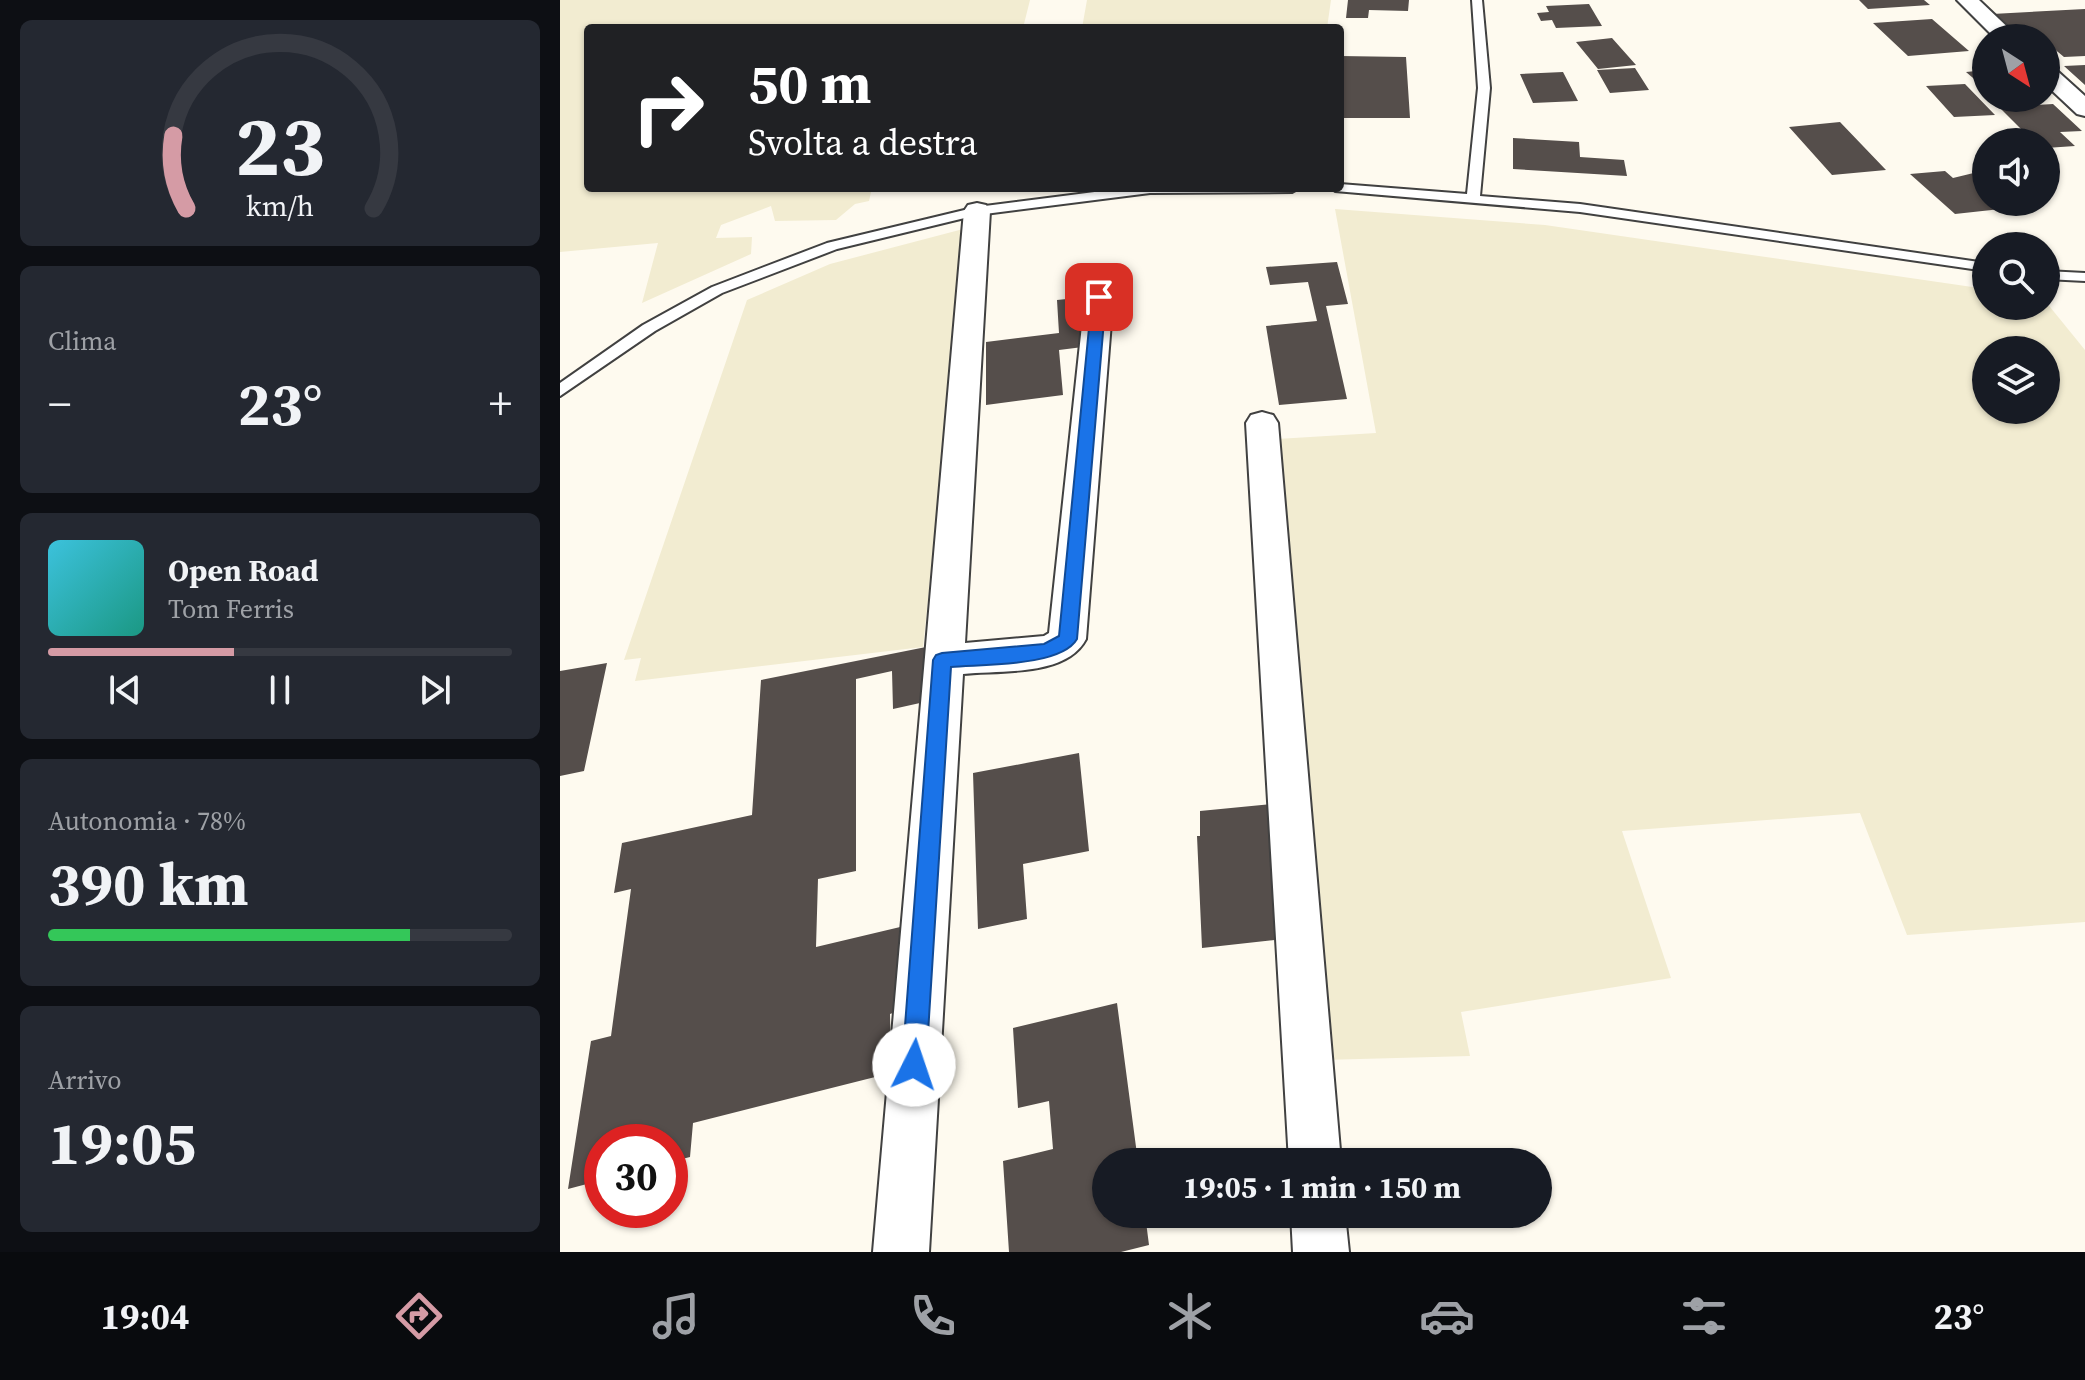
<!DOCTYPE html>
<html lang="it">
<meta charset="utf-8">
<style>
:root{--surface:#171b24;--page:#242831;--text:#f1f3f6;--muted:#9ea1a6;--line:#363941;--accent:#d59ba5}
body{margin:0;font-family:"Source Serif 4",serif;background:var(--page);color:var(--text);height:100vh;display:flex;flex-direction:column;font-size:30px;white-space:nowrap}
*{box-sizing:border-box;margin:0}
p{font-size:26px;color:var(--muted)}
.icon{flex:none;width:44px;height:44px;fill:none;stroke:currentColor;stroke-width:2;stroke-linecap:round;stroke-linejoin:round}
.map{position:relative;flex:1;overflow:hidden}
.side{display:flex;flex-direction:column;gap:20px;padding:20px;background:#0d0f14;width:560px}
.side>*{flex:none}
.top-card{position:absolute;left:24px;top:24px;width:760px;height:168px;border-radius:8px;box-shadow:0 2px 6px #0004;background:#202124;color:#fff;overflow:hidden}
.needle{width:52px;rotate:144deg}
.fabs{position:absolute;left:1412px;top:24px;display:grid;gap:16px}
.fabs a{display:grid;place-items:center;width:88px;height:88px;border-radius:50%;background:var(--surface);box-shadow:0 2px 6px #0004;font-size:40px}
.speed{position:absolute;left:24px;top:1124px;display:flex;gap:16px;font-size:40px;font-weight:700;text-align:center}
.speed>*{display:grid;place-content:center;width:104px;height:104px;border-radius:50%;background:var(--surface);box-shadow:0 2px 6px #0004;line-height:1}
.speed .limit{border:12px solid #d22;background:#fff;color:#111}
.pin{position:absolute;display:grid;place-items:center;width:68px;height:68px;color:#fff;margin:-34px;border-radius:16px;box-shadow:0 4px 12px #0006}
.me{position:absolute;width:88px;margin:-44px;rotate:4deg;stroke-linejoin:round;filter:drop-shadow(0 0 6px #0008)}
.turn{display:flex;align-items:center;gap:28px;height:168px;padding:0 32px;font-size:36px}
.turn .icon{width:104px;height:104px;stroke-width:2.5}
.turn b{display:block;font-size:56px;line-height:68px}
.big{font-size:60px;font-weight:700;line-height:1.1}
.side .card{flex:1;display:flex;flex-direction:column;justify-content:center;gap:12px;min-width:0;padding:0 28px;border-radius:12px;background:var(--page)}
.side .dial{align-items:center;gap:0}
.dial svg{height:208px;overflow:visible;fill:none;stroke:var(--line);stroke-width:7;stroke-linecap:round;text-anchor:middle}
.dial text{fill:var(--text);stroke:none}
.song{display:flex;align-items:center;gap:24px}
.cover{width:96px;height:96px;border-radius:12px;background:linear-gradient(135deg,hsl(190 70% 55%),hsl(170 70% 35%))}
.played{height:8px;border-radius:4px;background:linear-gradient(90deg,var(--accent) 40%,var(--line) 40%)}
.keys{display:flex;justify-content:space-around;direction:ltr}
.heat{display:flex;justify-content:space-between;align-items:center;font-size:44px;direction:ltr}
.charge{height:12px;border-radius:6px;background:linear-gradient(90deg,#34c759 78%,var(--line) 0)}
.trip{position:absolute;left:532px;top:1148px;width:460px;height:80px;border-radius:40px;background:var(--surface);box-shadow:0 2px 6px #0004;font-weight:700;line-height:80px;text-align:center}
.menu{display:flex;height:128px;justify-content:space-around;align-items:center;background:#090b0e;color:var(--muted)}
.menu .icon{width:56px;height:56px}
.menu .on{color:var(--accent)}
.menu b{font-size:36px;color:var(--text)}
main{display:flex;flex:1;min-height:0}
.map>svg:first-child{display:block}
</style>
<main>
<section class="side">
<div class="card dial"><svg viewBox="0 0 100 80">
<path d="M14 69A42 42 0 1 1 86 69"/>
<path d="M14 69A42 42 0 0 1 9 41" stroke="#d59ba5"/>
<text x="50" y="56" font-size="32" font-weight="700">23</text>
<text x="50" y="72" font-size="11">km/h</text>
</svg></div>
<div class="card"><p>Clima</p>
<div class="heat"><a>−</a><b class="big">23°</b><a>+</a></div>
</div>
<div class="card">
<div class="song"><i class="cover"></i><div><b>Open Road</b><p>Tom Ferris</p></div></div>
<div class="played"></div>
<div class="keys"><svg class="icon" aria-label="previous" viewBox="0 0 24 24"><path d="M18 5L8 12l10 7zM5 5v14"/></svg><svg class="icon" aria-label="pause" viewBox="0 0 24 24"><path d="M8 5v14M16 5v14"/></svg><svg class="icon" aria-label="next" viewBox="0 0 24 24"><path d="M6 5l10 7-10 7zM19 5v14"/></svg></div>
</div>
<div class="card"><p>Autonomia · 78%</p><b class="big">390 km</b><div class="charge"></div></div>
<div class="card"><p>Arrivo</p><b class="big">19:05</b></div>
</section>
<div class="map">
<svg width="1525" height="1252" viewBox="0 0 1525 1252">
<rect width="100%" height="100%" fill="#fefaef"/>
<path fill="#f2ecd1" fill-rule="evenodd" d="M0,0H470L463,28H28V188H312L309,201L295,204L276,220L215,221L211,206L161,225L156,238L192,237L191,254L82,303L98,243L0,252Z
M527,0H771L767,28H522Z
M775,209L985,225L1426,289V306H1486V302L1525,350V922L1347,935L1300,813L1062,831L1111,978L901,1012L910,1056L763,1060L717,439L816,433ZM1426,350H1486V410H1426Z
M407,228L363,647L75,681L81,658L64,660L187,300L270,264Z"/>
<path fill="#554e4b" d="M788,0H849L848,11L809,10L808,18H786Z
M1299,0H1364L1370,5L1308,9Z
M1029,4L1042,26L996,28L992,20L981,21L977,13L989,12L986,6Z
M1525,9V56L1504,57L1486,42V38H1481L1468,27L1448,28L1432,14Z
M1372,19L1409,51L1348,56L1313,23Z
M1052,38L1076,65L1038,69L1016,42Z
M780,56L846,57L850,118H780Z
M1525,65V85L1504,66Z
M1075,68L1089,90L1050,93L1037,70Z
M1426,70V89L1406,72Z
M1003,72L1018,101L973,103L960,74Z
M1405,84L1435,115L1394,117L1366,86Z
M1493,104L1522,131L1500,132L1515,146L1486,148V142H1474L1439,107Z
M1280,122L1326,170L1272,175L1229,127Z
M953,138L1019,142L1020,157L1064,160L1067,176L953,169Z
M1426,170V202H1463L1468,206L1395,214L1350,174L1385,171L1393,178Z
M777,262L788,304L766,306L787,399L719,405L706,326L757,321L748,282L710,285L706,267Z
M526,297L531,346L499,350L503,395L426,405V342L499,333L497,300Z
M366,647L369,701L333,709L332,671L296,679V871L258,879L256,947L357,923L349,1007L330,1014L331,1073L133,1123L130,1157L110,1162V1142H42V1180L8,1189L31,1041L51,1036L71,889L54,893L62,843L192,815L201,680Z
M47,663L24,771L0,776V671Z
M519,753L529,851L463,864L467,919L418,929L413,773Z
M721,803L733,938L642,948L637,836H640V811Z
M557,1003L578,1162H546V1214H585L589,1245L561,1252H449L443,1161L493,1149L489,1101L458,1108L453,1028Z"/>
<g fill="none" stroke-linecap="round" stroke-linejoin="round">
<defs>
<path id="lane" d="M912,0H922L930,88L920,196L1020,204L1426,263V271L1020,212L775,191L773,188H780V184L907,194L918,88Z
M566,188H739L732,192L590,193L417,215L277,249L162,293L95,331L0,396V383L83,325L152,287L267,243L417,207Z
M1486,271L1525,273V281L1486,279Z"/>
<path id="street" d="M1397,0H1419L1459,38H1435Z
M1486,66L1494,68L1525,96V116L1517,114L1486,85Z
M417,203L426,205L430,211L405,643L484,636L489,633L525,297L529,291L539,288L549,291L553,297L526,639C506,677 441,670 403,674L369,1252H313L404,211L408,205Z
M702,412L713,415L718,423L781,1162H729L686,423L691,415Z
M731,1214H785L789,1252H733Z"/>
</defs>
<use href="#lane" stroke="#414141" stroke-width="4"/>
<use href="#street" stroke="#414141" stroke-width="4"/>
<use href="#lane" fill="#fff" fill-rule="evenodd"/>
<use href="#street" fill="#fff" fill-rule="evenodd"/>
</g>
<path fill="#1a73e8" stroke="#114b97" stroke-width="2" d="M539,293L546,297L517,639C501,667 421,664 391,667L366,1065L362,1073L354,1077L345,1073L342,1065L373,660L376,655L382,653L484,644L499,636L532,297Z"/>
</svg>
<div class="fabs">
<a><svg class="needle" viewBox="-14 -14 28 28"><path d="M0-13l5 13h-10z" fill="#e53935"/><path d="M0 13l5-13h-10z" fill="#9ea1a6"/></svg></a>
<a><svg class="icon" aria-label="sound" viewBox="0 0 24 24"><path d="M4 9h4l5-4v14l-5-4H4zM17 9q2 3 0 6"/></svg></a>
<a><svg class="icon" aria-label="search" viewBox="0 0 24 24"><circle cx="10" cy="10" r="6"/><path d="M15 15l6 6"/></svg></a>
<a><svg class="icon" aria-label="layers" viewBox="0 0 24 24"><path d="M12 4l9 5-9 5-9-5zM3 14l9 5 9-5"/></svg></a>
</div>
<div class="speed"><div class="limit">30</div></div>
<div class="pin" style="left:539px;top:297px;background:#d93025"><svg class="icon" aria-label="arrive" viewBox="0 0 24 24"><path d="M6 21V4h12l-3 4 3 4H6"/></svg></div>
<svg class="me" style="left:354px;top:1065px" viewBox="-20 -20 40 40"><circle r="19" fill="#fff"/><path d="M0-13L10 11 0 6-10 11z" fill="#1a73e8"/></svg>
<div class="trip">19:05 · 1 min · 150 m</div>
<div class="top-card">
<div class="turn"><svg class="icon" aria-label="right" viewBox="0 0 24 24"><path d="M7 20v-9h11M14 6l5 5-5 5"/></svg><div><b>50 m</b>Svolta a destra</div></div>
</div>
</div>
</main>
<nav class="menu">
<b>19:04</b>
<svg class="icon on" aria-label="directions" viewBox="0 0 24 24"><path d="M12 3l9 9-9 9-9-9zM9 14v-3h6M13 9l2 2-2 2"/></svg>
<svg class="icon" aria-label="music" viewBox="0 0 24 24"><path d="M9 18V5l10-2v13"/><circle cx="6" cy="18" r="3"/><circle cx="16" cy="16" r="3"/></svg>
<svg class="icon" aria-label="phone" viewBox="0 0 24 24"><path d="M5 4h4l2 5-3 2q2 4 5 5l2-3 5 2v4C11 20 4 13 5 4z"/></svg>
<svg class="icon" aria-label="climate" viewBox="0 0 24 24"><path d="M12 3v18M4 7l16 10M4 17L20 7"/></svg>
<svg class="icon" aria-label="car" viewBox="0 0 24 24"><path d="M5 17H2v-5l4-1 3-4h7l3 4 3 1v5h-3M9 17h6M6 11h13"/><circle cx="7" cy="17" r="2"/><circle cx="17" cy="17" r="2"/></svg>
<svg class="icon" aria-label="filters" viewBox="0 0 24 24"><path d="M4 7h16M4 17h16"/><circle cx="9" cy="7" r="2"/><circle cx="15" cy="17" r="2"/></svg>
<b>23°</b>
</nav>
